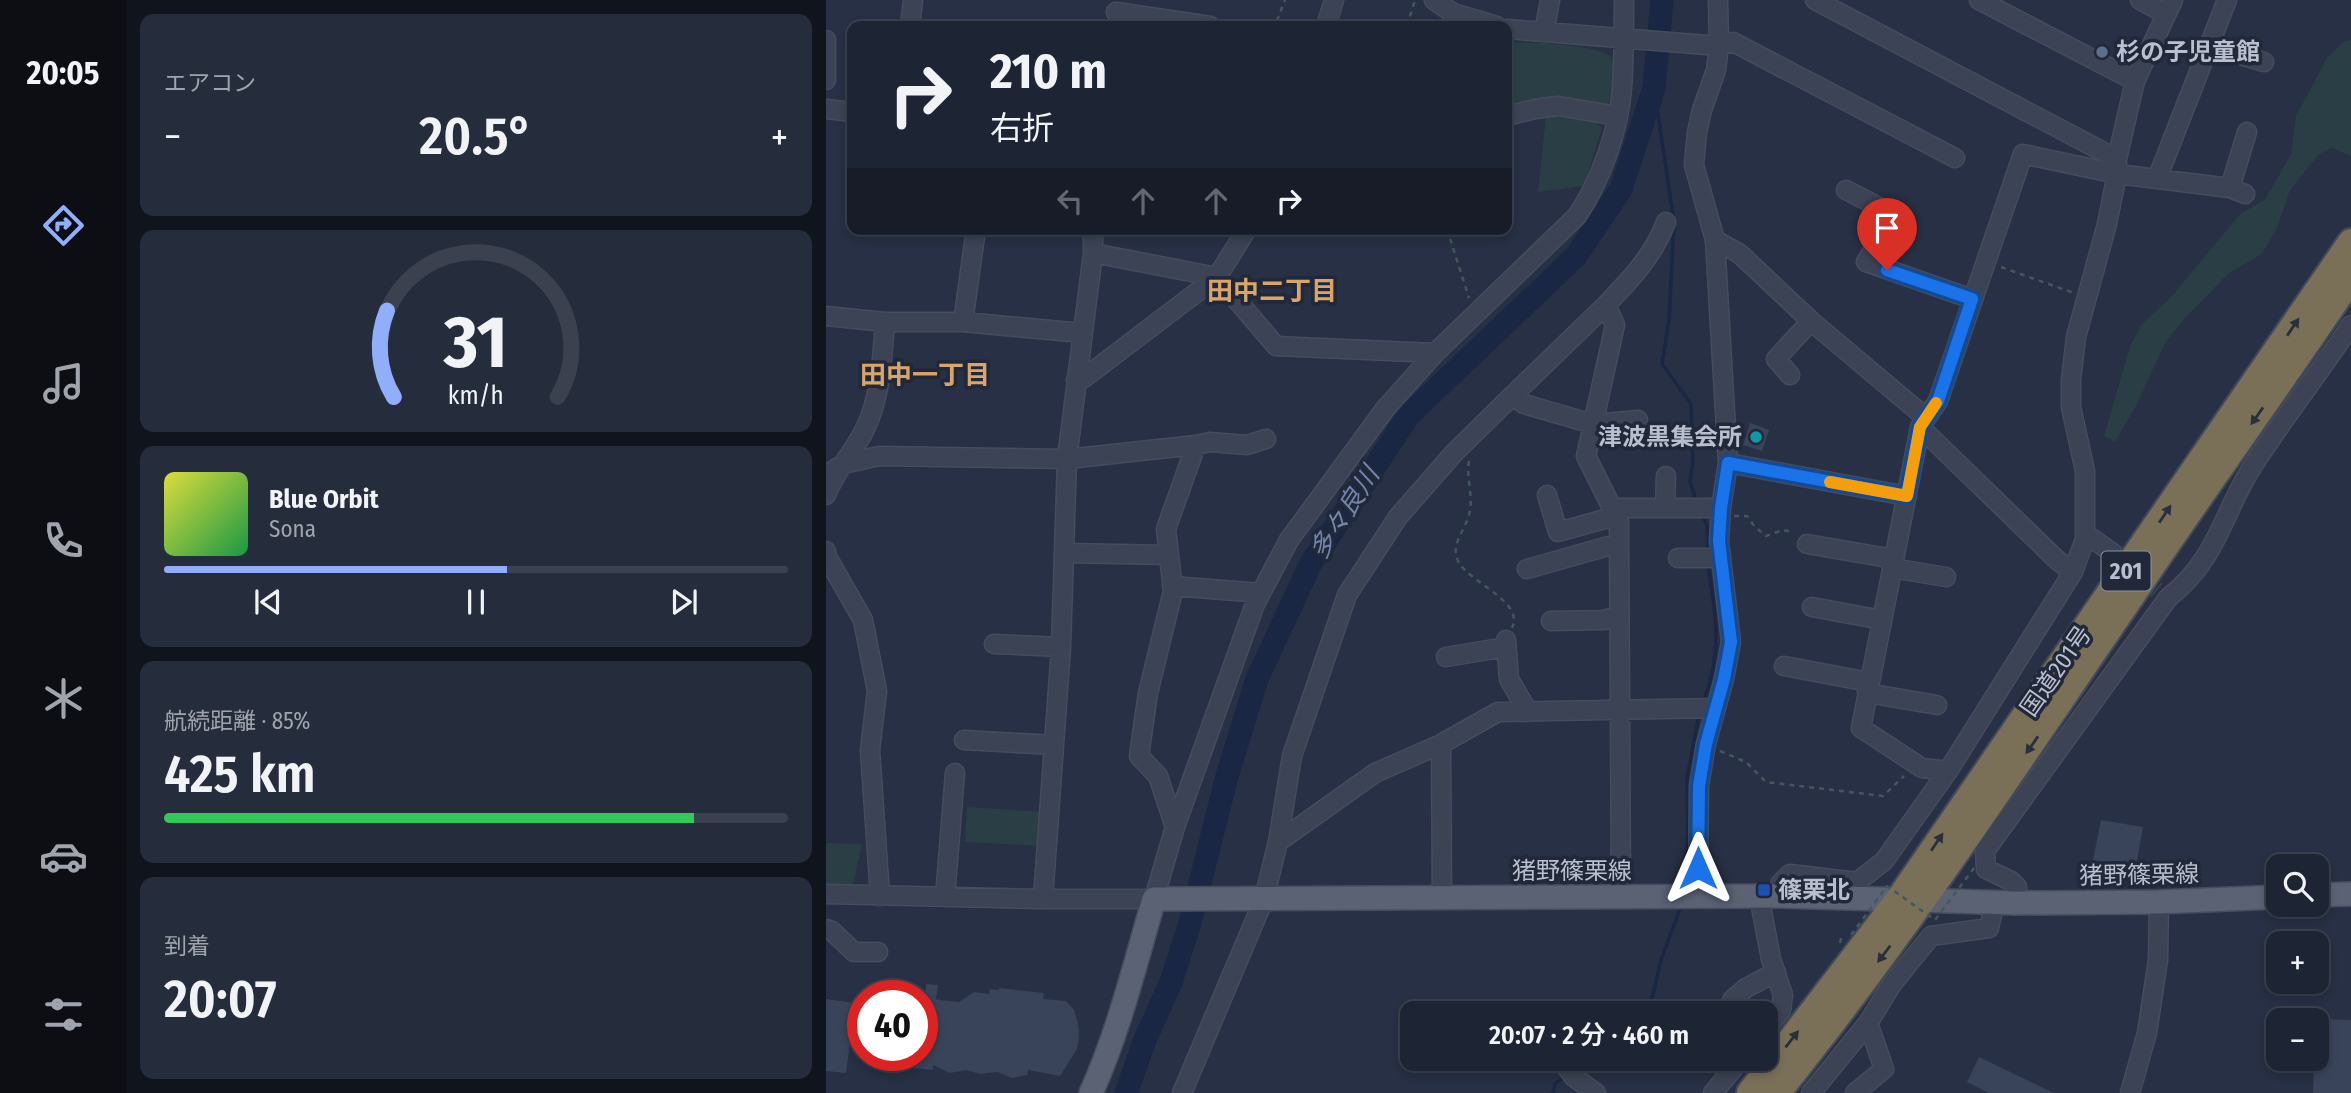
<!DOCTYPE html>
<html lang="ja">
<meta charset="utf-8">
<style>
:root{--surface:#1d2433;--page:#252c3b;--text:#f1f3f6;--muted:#a0a4ac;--line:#3b414e;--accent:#91aefb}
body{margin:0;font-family:"Fira Sans Condensed","Noto Sans JP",sans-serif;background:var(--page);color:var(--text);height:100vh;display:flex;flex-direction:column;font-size:26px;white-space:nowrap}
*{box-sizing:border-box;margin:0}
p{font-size:23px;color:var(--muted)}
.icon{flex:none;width:38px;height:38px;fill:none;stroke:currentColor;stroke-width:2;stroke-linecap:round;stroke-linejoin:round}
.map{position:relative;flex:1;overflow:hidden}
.panel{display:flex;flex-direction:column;gap:14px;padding:14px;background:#10141c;width:700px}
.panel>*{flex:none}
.hud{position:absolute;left:21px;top:21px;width:665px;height:214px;border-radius:14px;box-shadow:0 4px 10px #0003,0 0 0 2px var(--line);background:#1d2433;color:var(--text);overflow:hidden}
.buttons{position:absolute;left:1440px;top:854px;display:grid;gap:14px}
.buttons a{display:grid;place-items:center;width:63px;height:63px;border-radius:14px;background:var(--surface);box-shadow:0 4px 10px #0003,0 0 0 2px var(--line);font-size:35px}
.speed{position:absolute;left:21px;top:980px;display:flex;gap:14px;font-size:35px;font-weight:700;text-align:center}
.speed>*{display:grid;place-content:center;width:91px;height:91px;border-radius:50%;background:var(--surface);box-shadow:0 4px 10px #0003,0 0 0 2px var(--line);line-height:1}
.speed .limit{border:10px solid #d22;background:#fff;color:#111}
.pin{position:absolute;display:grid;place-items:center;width:60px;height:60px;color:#fff;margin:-72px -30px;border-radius:50% 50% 50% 0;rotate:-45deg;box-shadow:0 0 7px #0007}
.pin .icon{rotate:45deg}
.me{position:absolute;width:77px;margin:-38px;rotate:0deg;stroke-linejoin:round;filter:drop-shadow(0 0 5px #0008)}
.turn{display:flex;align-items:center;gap:24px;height:147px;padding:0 28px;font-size:32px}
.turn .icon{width:91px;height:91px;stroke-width:2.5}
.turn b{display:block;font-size:49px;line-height:60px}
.lanes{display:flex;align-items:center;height:66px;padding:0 28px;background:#0003;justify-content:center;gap:35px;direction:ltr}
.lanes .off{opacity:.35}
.big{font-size:52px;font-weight:600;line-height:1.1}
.panel .widget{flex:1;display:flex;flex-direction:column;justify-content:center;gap:10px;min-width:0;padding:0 24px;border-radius:14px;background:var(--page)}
.panel .dial{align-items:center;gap:0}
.dial svg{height:182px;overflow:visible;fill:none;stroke:var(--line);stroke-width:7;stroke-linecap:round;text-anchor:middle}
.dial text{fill:var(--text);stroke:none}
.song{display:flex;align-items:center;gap:21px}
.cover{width:84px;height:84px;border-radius:10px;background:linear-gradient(135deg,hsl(60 70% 55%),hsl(140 70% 35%))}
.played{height:7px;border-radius:4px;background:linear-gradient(90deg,var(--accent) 55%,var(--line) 55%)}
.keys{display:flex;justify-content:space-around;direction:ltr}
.heat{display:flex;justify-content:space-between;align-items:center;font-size:38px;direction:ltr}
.charge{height:10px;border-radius:5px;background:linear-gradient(90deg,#34c759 85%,var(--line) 0)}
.trip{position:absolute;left:574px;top:1001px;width:378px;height:70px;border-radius:14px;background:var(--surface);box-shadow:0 4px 10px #0003,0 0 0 2px var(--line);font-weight:600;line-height:70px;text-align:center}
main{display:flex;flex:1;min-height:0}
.dock{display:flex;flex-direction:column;width:126px;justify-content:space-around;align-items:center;background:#0c0e14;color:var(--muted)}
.dock .icon{width:49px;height:49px}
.dock .current{color:var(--accent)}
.dock b{font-size:32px;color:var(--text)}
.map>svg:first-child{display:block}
</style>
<main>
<nav class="dock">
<b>20:05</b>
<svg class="icon current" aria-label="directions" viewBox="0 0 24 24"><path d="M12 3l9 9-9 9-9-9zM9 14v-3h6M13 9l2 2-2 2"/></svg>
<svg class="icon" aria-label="music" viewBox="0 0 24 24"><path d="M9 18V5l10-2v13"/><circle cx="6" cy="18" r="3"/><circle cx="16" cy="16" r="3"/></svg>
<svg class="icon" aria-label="phone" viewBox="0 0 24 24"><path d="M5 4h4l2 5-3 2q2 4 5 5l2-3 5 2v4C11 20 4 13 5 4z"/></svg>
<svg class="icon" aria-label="climate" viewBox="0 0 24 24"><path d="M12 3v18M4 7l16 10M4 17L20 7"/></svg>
<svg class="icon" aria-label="car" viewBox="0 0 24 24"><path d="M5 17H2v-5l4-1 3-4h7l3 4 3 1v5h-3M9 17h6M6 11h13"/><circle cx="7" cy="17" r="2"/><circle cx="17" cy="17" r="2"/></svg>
<svg class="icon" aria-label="filters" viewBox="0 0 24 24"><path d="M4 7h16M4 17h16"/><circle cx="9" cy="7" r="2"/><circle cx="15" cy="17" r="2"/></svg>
</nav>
<section class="panel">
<div class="widget"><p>エアコン</p>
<div class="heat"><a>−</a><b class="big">20.5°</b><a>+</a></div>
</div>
<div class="widget dial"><svg viewBox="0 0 100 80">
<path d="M14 69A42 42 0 1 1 86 69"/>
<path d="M14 69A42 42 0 0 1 11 31" stroke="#91aefb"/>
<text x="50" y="56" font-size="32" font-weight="700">31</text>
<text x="50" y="72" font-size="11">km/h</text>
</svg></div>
<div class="widget">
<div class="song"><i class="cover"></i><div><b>Blue Orbit</b><p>Sona</p></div></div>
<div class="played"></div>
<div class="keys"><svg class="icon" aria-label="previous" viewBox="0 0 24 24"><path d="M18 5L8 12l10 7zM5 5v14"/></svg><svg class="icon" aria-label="pause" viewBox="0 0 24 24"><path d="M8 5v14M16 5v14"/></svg><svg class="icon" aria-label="next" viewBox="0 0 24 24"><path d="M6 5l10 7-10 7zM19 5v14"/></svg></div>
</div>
<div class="widget"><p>航続距離 · 85%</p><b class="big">425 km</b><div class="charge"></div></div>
<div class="widget"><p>到着</p><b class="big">20:07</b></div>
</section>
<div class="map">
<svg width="1525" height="1093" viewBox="0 0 1525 1093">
<rect width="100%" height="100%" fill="#273044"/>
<path fill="#293f45" d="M1525,40V156L1506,148L1493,154L1464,190L1451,228L1436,254L1403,273L1361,316L1339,343L1310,406L1289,442L1278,436L1304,346L1316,324L1346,296L1415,213L1439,200L1465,154L1470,116L1501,58L1518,41Z
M681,42C707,43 772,43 790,60L782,108H681Z
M720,116L768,121L776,128L758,186L712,192Z
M141,807L219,812L217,846L139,842Z
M0,843L36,844L26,889H0Z"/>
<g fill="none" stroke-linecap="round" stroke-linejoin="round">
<path stroke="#192644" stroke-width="3.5" d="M828,88L848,222L843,320L836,364L865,404L867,460L864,482L871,503
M875,513L881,525L882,553
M878,701C897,645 890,621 882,564
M858,888L862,838L861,778L873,715
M819,1013L826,998L835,960L855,906
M749,1071L785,1062L787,1059
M727,1093L729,1084L739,1076"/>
<path stroke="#192644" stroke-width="23" d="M300,1093L319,1040L345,982L364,923L401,776L431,679L484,565L583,415L750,256L795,189L828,88L836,0"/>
</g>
<path fill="#39445b" d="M924,423L943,430L936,451L917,445Z
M1275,820L1317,827L1308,877L1265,870Z
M100,984L112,985L110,999L113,1000L133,1002L148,992L163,994L164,989L173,990V988L218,993L217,999L240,1001L248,1010L252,1023L253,1037L251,1049L234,1076L202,1070L201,1075L186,1078L171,1072L154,1074L140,1070L124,1073L107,1065V1070L87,1068L88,1061L69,1067L46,1055H96V998H99Z
M0,999L29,1003L20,1073L0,1071Z
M1491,1019L1525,1020V1093H1487L1488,1059H1491Z
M1153,1057L1228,1093H1163L1141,1082Z"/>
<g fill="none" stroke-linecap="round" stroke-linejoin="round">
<path stroke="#3d4559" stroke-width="18" stroke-dasharray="18 9" stroke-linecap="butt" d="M1309,572L1331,590"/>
<defs>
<path id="minor" d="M608,0L627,13L671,26
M989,0L1291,159
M1153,0L1309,81
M1314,0L1340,14
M290,12L384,26
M84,26L87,0
M500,26L508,0
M681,29L881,45H893L907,42L1129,158
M718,33L724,0
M1384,46L1438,62
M0,80V40
M0,109L26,112
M681,116L709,109L732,106L791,116
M1331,179L1401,0
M1404,188L1421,132
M1020,190L1053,207L1061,216V228L1040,262L1146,299
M150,229L137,322L256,333
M889,240L914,254L985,321L1099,417
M267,253L391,277L421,229
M780,305C804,280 828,255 840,222
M0,316L59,322H137
M964,375L950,359L985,321
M250,380L258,378L391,277L450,346L609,353
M1094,427L1231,560L1247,572
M370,445L384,442L421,445L440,439
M902,463L1081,496
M0,475L17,464L53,456L241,459L370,445L340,529L343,555
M0,495C9,471 28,452 39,429C55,396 56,359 59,322
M721,495L732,532L790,516
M786,508H895
M839,508L840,476
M1259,539H1267L1288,554
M981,544L1068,559
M0,551L1,557L37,620L51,691L44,750L54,896
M239,553L343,555L347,591L322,693L313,756L332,776L349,827
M852,558H894
M1066,568L1120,577
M701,569L793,543
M346,586L435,593
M986,607L1056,620
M725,621L778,620L793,616
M680,640L683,679L702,712
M168,644L235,647
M620,657L680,647
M958,666L1043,682
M1041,693L1111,705
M138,740L228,745
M615,744L672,712L890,708
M1122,771L1096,768L1035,728L1094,427L1112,401L1197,154L1291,174L1404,188L1419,194
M452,842L549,773L615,744L616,897
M0,894L217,899H328L349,827L429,604L463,540L559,409L609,353L751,216C774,182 793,130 796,88C798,59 798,29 798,0
M872,896L873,786L880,744L898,679L905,642L893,541L895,508L902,463L889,240L868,165L871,132L876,110L890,70L893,45L892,0
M933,896L945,959L957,995L955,1010L940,1029
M953,896L954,884L964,874L1031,882L1058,861L1122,771L1247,572L1259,539V471L1245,407V380L1250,337L1281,224L1291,174V159L1309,81L1347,0
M119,897L129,773
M795,897L793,522L760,456L789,325L780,305L687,395L698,404L767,424L812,420
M217,899L235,647L241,459L267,253V229
M1190,903L1191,887L1185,881L1160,869L1159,851L1342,598C1391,560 1396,515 1426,467C1457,419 1493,373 1525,325
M0,929L6,931L28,952H52
M906,1000L920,988L950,972
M738,1064L748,1077L770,1093
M356,1093L438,899L452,842L466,756L521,595L572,517L628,453L687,395
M887,1093L915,1059
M985,1093L1042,1023L1066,984L1105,936L1163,928L1169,902
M1029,1093L1058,1069L1042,1023
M1304,1093L1321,1033L1332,960L1333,902"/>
<path id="major" d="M1491,895L1525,894
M265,1093C293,1031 309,964 328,899L953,896L1190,903L1333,902L1452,897"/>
<path id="highway" d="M924,1093L1073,899L1525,242
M951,1093C1081,932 1194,759 1311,588C1381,484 1455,383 1525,278"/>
</defs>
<use href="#minor" stroke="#454c5d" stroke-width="21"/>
<use href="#major" stroke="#454c5d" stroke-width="26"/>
<use href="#highway" stroke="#434b5b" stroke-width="30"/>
<path stroke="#42585d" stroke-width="2.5" stroke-dasharray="5 5" stroke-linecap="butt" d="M418,26L422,23L436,26
M443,26L450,23L459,0
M581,26L589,0
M621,229L643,298
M1175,267L1248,293
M643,461C640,479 648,497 643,515C639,530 624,545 632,561C643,583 699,601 686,628
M908,516H921L929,527L940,536L957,530L966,532
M894,751L920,762L940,782L1057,796L1078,776
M1014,943L1016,933"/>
<use href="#minor" stroke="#3b4354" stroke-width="18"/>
<use href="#major" stroke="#5a6274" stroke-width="23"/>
<use href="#highway" stroke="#7a7058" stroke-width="26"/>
<path stroke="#42585d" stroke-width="2.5" stroke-dasharray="5 5" stroke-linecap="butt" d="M1025,935L1061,886L1109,920L1148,868"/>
</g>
<defs><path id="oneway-solid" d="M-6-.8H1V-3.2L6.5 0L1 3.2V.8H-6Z" transform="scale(1.75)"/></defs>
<g fill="#292f3c">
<use href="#oneway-solid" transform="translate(1467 327) rotate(-56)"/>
<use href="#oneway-solid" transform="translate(1431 416) rotate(125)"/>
<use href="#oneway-solid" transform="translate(1339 514) rotate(-56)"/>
<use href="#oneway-solid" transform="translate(1206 745) rotate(125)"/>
<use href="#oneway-solid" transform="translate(1111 842) rotate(-56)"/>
<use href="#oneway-solid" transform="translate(1058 954) rotate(127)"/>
<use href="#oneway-solid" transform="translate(966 1039) rotate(-52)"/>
</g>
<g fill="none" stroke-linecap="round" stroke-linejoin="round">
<defs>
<path id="route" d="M872,868L873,786L880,744L898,679L905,642L893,541L895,508L902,463L1081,496L1094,427L1112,401L1146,299L1061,270"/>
</defs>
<use href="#route" stroke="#114b97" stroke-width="18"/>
<use href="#route" stroke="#1a73e8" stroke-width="12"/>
<path stroke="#f59e0b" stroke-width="12" d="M1004,482L1081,496L1094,427L1110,403"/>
</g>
<circle fill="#5c6f8a" stroke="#202839" stroke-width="2.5" cx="1276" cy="52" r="7"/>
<circle fill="#0f9aa8" stroke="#202839" stroke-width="2.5" cx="930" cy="437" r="7"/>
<rect fill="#1a4fb4" stroke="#202839" stroke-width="2.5" x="931" y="883" width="14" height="14" rx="3.5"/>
<g text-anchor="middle" stroke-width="7" stroke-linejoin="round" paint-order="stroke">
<rect fill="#202839" stroke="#8b92a1" stroke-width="2" x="1275.5" y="551.5" width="49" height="39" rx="5"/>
<g font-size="23" font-weight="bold" fill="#b9bfcd">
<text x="1300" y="579">201</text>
</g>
<g font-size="24" font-weight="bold" fill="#b9bfcd" stroke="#202839" text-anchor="start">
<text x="1290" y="60">杉の子児童館</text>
<text x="916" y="445" text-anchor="end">津波黒集会所</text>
<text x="952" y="898">篠栗北</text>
</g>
<g font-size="24" fill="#b9bfcd" stroke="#202839">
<text transform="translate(1230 671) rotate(-55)" y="8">国道201号</text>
<text x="746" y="879">猪野篠栗線</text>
<text transform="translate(1313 875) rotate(-1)" y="8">猪野篠栗線</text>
</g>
<g font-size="26" font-weight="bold" fill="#d9a568" stroke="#202839">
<text x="446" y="300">田中二丁目</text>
<text x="99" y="384">田中一丁目</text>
</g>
<g font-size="26" font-style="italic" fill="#7285ad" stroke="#202839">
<text transform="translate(518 513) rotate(-57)" y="9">多々良川</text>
</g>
</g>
</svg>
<div class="buttons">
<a><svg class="icon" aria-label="search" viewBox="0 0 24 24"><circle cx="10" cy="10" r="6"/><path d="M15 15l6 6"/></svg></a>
<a>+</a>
<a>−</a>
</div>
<div class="speed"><div class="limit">40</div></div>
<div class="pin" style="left:1061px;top:270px;background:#d93025"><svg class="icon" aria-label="arrive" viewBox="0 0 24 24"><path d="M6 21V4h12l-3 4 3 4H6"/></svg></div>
<svg class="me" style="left:872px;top:868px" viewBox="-20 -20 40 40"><path d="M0-17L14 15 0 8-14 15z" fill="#1a73e8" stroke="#fff" stroke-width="4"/></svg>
<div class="trip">20:07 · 2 分 · 460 m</div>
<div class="hud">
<div class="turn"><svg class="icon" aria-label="right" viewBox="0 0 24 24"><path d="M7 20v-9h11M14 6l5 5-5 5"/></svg><div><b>210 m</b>右折</div></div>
<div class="lanes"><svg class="icon off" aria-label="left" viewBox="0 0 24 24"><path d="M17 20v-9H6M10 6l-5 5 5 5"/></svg><svg class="icon off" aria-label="ahead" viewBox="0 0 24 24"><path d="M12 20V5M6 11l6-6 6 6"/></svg><svg class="icon off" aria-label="ahead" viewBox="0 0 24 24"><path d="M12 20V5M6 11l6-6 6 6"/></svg><svg class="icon" aria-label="right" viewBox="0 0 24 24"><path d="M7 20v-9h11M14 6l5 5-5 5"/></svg></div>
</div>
</div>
</main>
